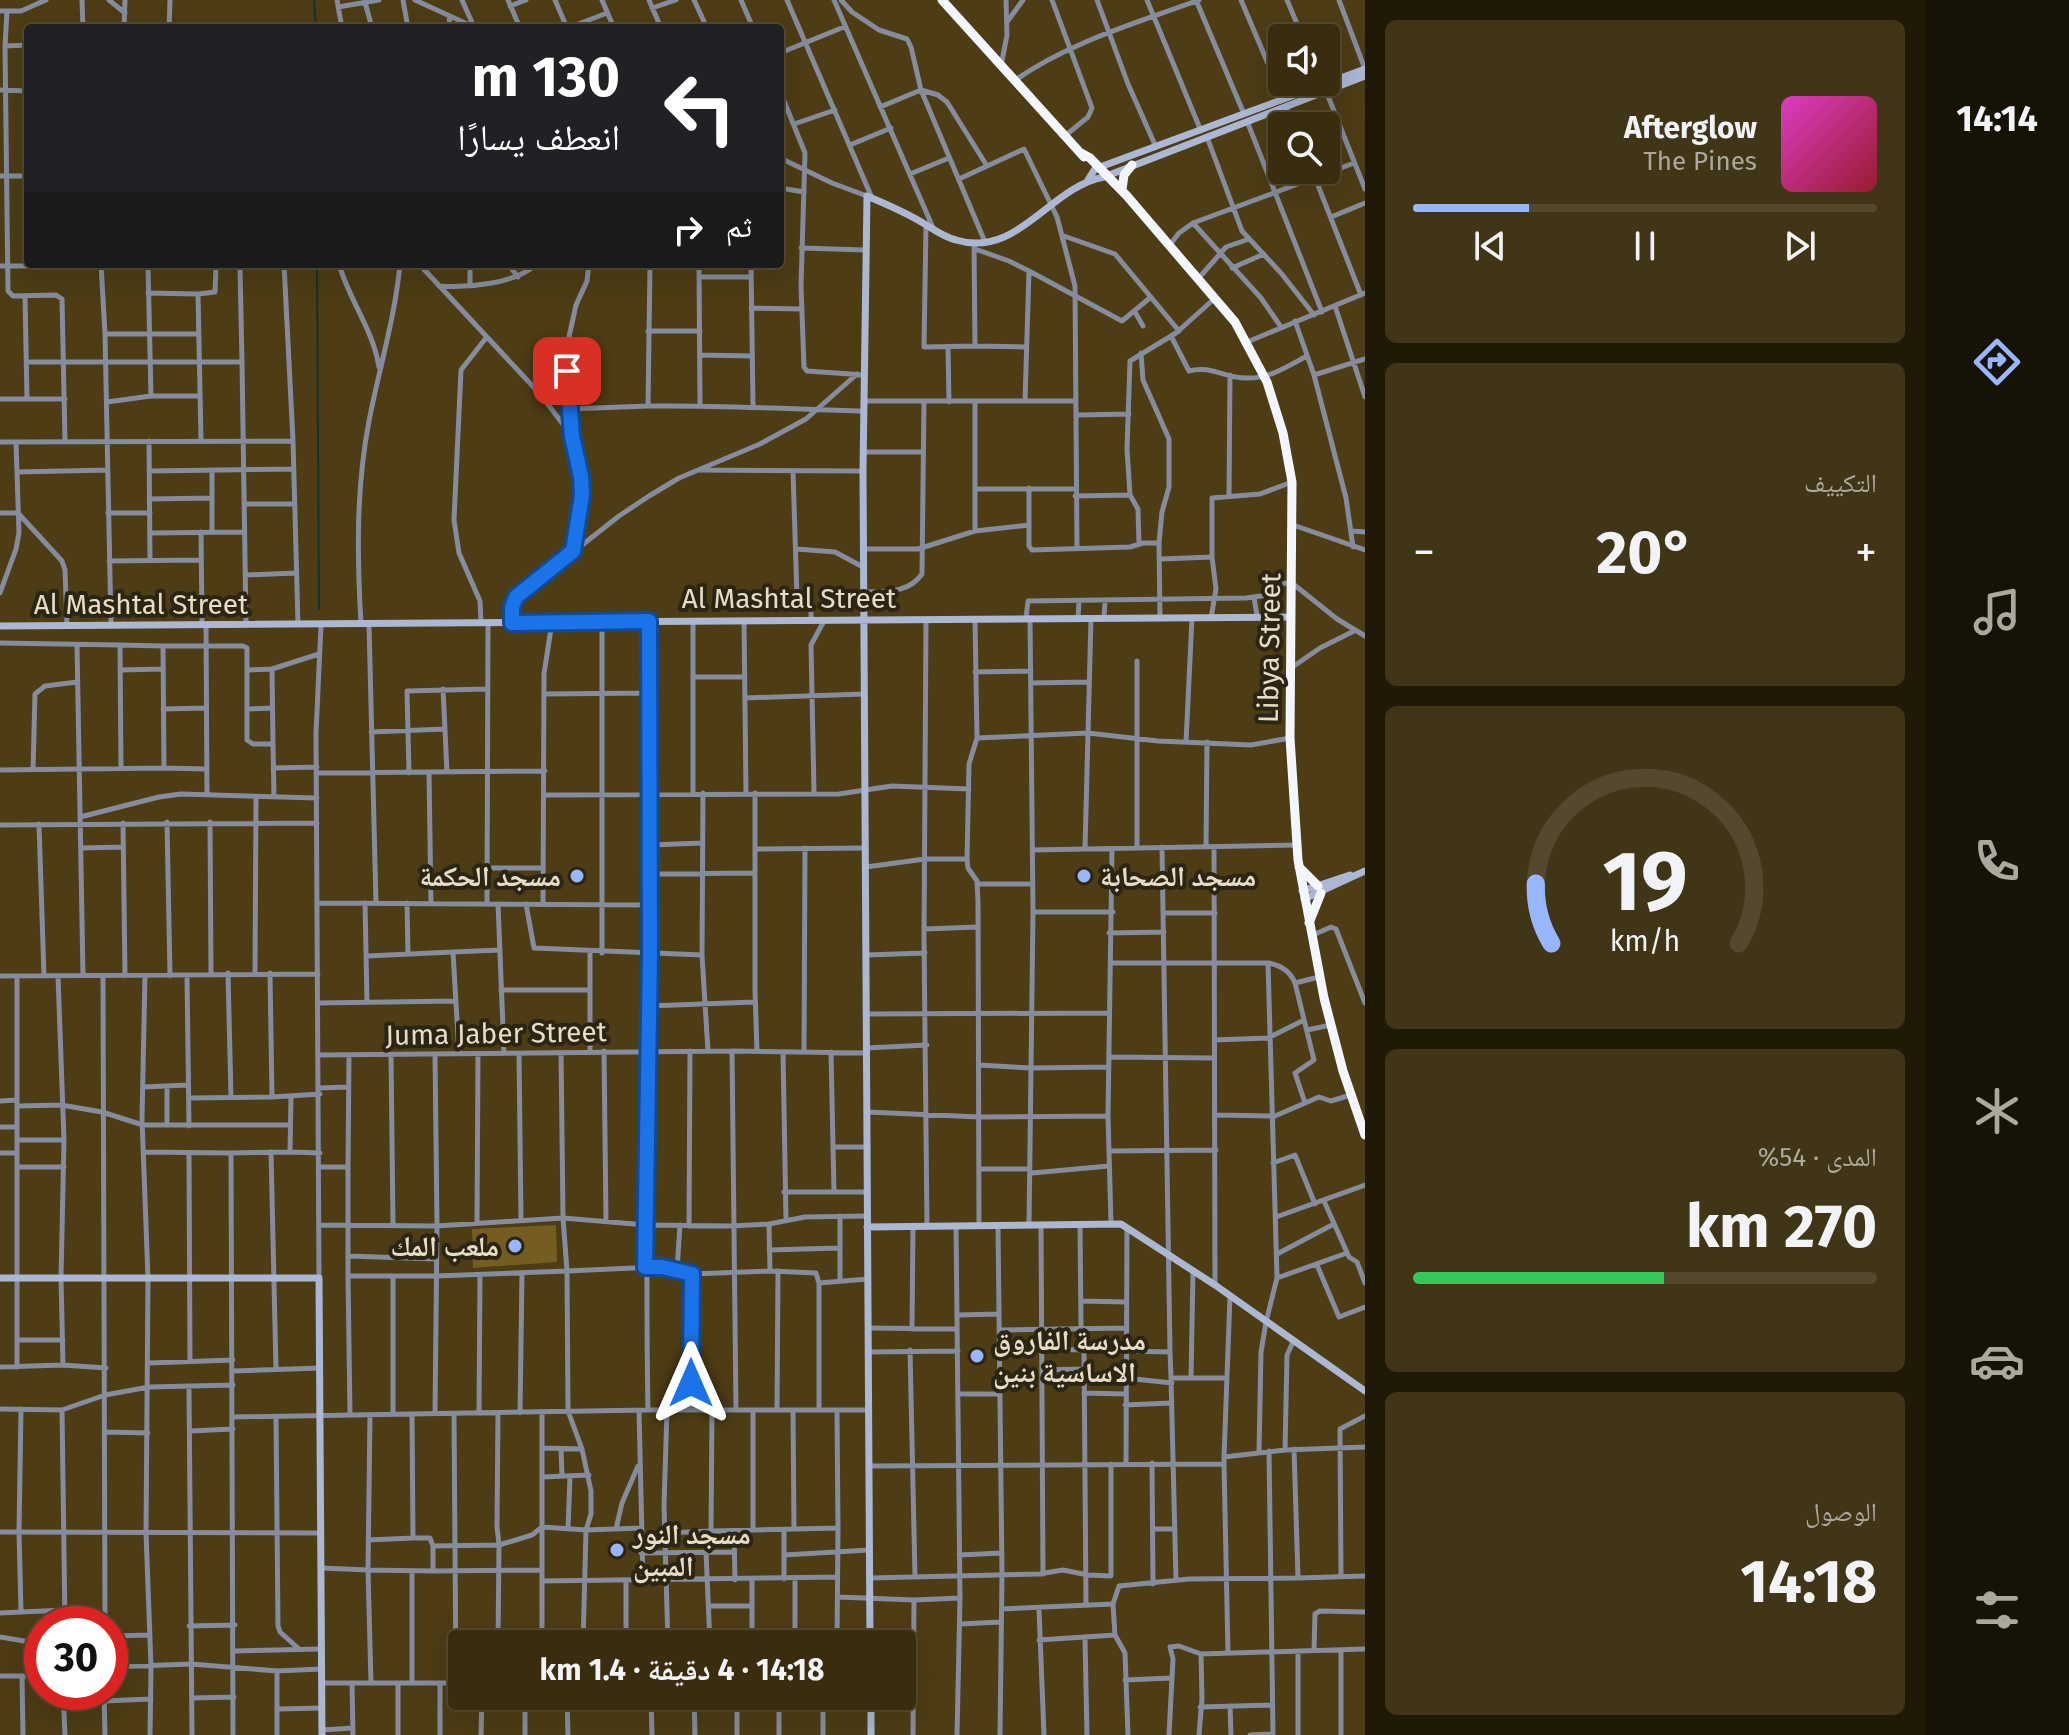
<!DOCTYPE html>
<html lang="ar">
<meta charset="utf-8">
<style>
:root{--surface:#3a2d0f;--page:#413518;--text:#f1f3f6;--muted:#aba89e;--line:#54492f;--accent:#98b6fd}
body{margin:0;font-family:"Fira Sans","Noto Naskh Arabic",sans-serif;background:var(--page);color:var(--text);direction:rtl;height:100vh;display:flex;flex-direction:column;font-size:30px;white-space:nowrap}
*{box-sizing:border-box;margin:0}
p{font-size:26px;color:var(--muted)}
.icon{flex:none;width:44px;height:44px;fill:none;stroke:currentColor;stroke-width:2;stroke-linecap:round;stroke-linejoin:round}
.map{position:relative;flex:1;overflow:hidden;direction:ltr}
.side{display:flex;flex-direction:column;gap:20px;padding:20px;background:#201908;width:560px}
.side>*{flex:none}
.guide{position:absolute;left:24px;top:24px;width:760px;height:244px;border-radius:8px;box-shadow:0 8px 32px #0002,0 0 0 2px var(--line);direction:rtl;background:#202124;color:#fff;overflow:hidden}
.tools{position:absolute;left:1268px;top:24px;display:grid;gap:16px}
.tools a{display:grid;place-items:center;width:72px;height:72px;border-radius:8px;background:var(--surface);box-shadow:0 8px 32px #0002,0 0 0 2px var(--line);font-size:40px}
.speed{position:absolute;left:24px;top:1606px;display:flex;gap:16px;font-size:40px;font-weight:700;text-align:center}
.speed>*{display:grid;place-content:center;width:104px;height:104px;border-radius:50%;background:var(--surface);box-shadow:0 8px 32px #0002,0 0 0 2px var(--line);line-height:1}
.speed .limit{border:12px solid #d22;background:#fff;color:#111}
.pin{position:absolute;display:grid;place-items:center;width:68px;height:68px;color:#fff;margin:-34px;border-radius:16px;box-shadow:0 4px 12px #0006}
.me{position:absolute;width:88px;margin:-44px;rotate:0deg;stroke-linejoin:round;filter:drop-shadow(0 0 6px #0008)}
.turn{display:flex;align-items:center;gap:28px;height:168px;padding:0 32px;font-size:36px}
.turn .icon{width:104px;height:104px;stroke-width:2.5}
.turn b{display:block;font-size:56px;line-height:68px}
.then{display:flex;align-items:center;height:76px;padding:0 32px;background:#0003;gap:16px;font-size:30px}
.big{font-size:60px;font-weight:700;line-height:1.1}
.side .tile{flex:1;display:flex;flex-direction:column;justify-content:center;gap:12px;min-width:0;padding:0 28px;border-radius:12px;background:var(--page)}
.side .dial{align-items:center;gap:0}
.dial svg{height:208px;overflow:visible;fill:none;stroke:var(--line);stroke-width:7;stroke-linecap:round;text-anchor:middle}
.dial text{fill:var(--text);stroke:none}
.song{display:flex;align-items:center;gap:24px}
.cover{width:96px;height:96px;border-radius:12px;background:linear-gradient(135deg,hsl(310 70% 55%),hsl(350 70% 35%))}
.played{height:8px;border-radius:4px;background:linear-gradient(90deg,var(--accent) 25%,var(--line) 25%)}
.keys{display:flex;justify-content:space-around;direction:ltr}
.heat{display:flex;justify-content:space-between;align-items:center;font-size:44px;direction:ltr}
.charge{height:12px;border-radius:6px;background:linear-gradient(90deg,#34c759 54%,var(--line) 0)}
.trip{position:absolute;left:448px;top:1630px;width:468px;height:80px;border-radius:8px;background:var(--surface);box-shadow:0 8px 32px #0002,0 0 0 2px var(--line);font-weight:700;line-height:80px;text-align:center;direction:rtl}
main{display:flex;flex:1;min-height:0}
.tabs{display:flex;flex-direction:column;width:144px;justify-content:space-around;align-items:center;background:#171206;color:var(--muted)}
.tabs .icon{width:56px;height:56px}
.tabs .on{color:var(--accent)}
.tabs b{font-size:36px;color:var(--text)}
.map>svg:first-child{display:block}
</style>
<main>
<nav class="tabs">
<b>14:14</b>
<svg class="icon on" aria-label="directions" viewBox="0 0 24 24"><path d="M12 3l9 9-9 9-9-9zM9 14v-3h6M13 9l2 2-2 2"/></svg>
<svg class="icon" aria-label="music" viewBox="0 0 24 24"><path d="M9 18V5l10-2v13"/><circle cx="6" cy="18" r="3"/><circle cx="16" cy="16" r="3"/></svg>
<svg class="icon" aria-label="phone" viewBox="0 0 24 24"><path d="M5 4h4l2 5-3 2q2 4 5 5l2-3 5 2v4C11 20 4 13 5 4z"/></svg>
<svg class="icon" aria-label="climate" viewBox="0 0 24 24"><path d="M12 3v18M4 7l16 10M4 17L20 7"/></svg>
<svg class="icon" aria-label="car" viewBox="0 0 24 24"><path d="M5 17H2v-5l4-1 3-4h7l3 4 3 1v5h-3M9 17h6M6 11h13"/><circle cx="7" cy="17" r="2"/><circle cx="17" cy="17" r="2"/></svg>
<svg class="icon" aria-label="filters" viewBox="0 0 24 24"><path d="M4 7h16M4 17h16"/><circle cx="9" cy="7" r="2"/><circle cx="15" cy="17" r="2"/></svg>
</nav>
<section class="side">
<div class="tile">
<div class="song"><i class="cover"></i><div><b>Afterglow</b><p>The Pines</p></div></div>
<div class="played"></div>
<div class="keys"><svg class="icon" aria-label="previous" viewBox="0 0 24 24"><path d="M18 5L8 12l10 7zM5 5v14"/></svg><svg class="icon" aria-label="pause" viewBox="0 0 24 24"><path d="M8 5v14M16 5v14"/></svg><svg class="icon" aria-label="next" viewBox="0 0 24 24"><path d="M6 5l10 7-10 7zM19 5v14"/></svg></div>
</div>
<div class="tile"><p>التكييف</p>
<div class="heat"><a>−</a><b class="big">20°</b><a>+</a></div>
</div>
<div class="tile dial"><svg viewBox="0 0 100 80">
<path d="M14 69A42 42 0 1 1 86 69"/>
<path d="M14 69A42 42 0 0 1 8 46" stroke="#98b6fd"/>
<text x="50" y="56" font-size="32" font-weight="700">19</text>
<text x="50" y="72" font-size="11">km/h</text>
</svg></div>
<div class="tile"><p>المدى · 54%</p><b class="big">270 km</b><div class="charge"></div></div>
<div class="tile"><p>الوصول</p><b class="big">14:18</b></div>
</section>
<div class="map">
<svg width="1365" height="1735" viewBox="0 0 1365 1735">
<rect width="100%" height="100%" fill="#4d3c14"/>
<path fill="#755c20" d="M556,1225L557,1262L473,1268L472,1229Z"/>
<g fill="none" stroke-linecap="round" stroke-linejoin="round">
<path stroke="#0c353a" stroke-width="2" d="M314,0L316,28
M317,264L319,609"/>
<path stroke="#848c9d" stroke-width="5" d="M82,0L83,28
M109,0L125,13
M337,0L342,28
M403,0L408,28
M415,0L476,28
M462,0L474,27
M508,0L520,28
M555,0L567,28
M602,0L614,28
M649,0L661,28
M694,0L707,28
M741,0L753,28
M787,0L872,198
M834,0L934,230
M841,0L852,12L879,30L907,39L911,47L921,90L938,95L947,102L987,166
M1052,0L1092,108L1088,117L1066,135
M1097,0L1128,84L1156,147
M1147,0L1201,131
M1196,0L1244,114
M1241,0L1283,99
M1287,0L1303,38
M1339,0L1365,69
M365,2L372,28
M510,6L526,0
M338,7L379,0
M652,8L676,0
M0,11H21L46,0
M7,11L5,46L8,291L13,296L56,295L62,299L65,441
M449,16L450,28
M1007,22L1023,0
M124,28L125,0
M169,28L170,0
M568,28L607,13
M5,46L28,45
M780,53L844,27
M1001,66L1007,35L1006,0
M1014,81C1069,42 1137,23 1199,0
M0,90L28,91
M780,91L805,153L801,286L804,367L807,371L864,375
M1326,91L1365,189
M880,107L921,90L985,242
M1286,107L1294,126
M1247,121L1322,312
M794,124L835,110
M1207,137L1242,231L1281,273L1314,315
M850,145L891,128
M780,158L832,183L867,196
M1312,170L1361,295
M910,174L949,158
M0,176H28
M959,179L1024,149L1057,217L1075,286L1077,548
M780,188L804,192
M1331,217L1365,203
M1193,223L1261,298L1281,327
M926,225L924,347L975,346L974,243
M1064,236L1115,254L1179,331
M1169,246L1179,233L1193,223L1354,163
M801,248L865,250
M975,249L1009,261L1029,271
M101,264L105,334L111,625
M284,264L293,441L298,624
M339,264C349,300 373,329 379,367
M419,264L540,394L572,436
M470,264V286
M508,264L518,277
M650,264L648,406C720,405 791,409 863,411
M699,264L700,405
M751,264L753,405
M0,266H284
M240,267L242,362
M1232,268L1264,254
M699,277H751
M1198,279L1226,247L1249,239
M439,286C466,288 517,284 536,264
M148,293L198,294
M25,296L27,399
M1335,306L1365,397
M751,308L802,309
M1135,312L1143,326
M1295,321L1314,375L1346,498L1353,547
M648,331H700
M105,334H199
M1171,336L1189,371C1210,365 1225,378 1246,378C1269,379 1288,366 1307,356
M1247,342L1365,293
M975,346L1025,347
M948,347L949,402
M1141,353L1143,380L1169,439V487L1162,512L1159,543L1160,618
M700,355L752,356
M27,362H242L246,624
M1314,375L1365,359
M151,396H200
M0,399H65
M863,401H1076
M975,401V531
M1025,401L1029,271L1122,321L1151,297
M107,402L151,396L148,266
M569,409L648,406
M1076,415L1129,414
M201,440L198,294L215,292L216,266
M149,441L150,561
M0,442L293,441
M863,452H923
M212,470V532
M700,470L863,471
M150,471L294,469
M793,471L797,598L798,601L811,603V620
M17,472L108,470
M1029,488V546L1032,550L1130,547L1143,543H1159
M977,489H1075
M1130,495L1127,449L1130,361L1176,333L1214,299
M1075,496L1130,495L1138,509L1139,544
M1229,496L1230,375
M149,499L212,498
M244,504H294
M0,513H18L62,561L65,570L67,626
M108,513H150
M1293,525L1365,550
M1352,531L1365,532
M201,532L202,624
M150,533L244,532
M796,549L835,552L863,567
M864,549H918L975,531L1029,525
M573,550L582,495L569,409L567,346L576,305L587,281L589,264
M1161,559L1212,557
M109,561L201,560
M245,575L296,573
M863,592C885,591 908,594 922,574L924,401
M0,593L16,549L19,533L16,442
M1254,597L1257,616
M1026,618L1028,601L1246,598L1268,595L1271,584L1292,583L1337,619L1365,636
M1078,618L1079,601
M1104,618L1105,601
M1211,618L1216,589L1212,557V498L1260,494L1292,482
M975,619L977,738L969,764L967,859L968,868L977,881L978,901L979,1225
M744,620L746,793
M926,620L924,938L927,1226
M512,622V607L516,597L619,516L649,496L679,478L760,444L806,419L857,374
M693,622V793
M481,623L480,601L459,553L454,520L461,370L486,338
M361,624C357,555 356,489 369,421C379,369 395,318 400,264
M206,625L207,794
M369,625L376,903
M0,643L120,645L121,769
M77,645L83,976
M120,645L163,646
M1137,661V848
M1291,668L1320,648L1354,631
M272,669L319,654
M120,670L163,669
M247,670L272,669L273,744
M975,672L1031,671
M694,677H745
M1031,683L1089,682
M443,689L447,772
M544,694L650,693
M745,698L864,694
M163,709L206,708
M247,709L272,708
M371,732L445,729
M977,738L1088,733L1158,741L1251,745L1290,738
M1186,742L1192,618
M164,768L206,769
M273,768L317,767
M0,770L164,768L163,646H243L247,648V740L253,744H273L274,797
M33,770L35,694L45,686L77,682
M317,773L545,771
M409,773L407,691L487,689
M429,773L431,904
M814,792L811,645L824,621
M755,793V990L757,1051
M545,795L839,794L892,786L969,789
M80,817L159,797L181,794L317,798
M167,822L170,976
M210,822L211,973
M123,823L125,976
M39,824L44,976
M0,825L317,823
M650,845L703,843
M1162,847L1170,1352
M1206,847L1207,742
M1214,847L1215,1285
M81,848L123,847
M755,849L865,848
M1085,849L1091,618
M1032,850L1296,845
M866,867L925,859H967
M488,868H543
M650,874L755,873
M977,884H1033
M317,903L650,905
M365,903L367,1002
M407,903L408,954
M487,904L488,624
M498,904L504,1053
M526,904L534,948L702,955L708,1051
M543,904L544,674L552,622
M1033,912H1113
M1164,913H1215
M924,929L978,927
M1109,933L1164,932
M1313,935L1331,927L1336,929L1365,1003
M602,953V622
M702,955L703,793
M866,955L925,953
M367,956L453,952
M1110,963H1268C1281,965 1290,971 1295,983L1319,977
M228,973L231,1097
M255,973L256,797
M270,973L272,1097L320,1094
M187,975L189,1126
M0,976L318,974
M17,976V1367
M58,976L64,1140L61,1278L63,1365
M103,976L105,1624
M145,976L142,1119L148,1278L146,1532L151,1667L150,1735
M1295,983L1314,1060L1295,1073L1305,1103
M501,990H590
M319,1003L456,1001
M648,1006L755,1002
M866,1014L1109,1013
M1307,1030L1331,1025
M1214,1040L1268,1038L1304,1020
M866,1048L927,1045
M604,1051L606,1221
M732,1051L736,1410
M590,1052V952
M783,1052L786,1219
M804,1052L805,848
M831,1052L834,1192
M519,1053L521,1220
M561,1053L563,1218L567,1271L655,1267L692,1274L771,1271L816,1273L819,1283
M435,1054L437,1226L435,1414
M459,1054L453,952L500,950
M319,1055L732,1051L866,1053
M391,1055L393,1225
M1109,1057L1214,1058
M979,1065L1031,1068L1109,1067
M167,1086V1125
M143,1087L188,1085
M320,1088L348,1087
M189,1098L272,1097
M0,1101L17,1100
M18,1106L61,1105L102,1112L143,1125H290
M867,1112L980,1117L1108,1116
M1216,1115L1275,1116L1319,1097L1331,1101L1351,1095
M0,1127H17
M17,1140H64
M833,1147H868
M1109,1151L1216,1150
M144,1152L231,1153L233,1735
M271,1152L276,1369
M290,1152L320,1153
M0,1153H17
M189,1153L190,1361
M231,1153L290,1152L291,1096
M1273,1163L1295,1155L1315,1204
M17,1167H64
M320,1167H348L349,1055
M348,1167V1276
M979,1169H1028L1032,1173L1109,1166
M784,1192H867
M1324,1201L1349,1257L1357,1262L1365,1283
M1276,1217L1365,1185
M477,1223L478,1054
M1111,1223L1108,1116L1112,850
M769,1224L770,1271
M1080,1224L1081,1327
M320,1225L437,1226L563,1218L646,1225L732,1226L769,1224L805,1217L867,1216
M1029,1225L1033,912L1030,618
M1041,1225L1043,1574
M689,1226L690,1051
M956,1226L960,1598L957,1735
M998,1226L1002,1575L1000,1735
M769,1250L840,1248
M1277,1254L1332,1225
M348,1256L436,1259
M1317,1265L1339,1317L1365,1307
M677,1270L680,1225
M319,1278L316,733L321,625
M1277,1278L1347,1253
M840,1281V1216
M1081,1301L1126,1302
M957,1315L999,1314
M868,1328L957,1329
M912,1329L913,1226
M1000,1330L1126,1328
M17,1340H63
M1042,1349L1170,1352L1171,1378
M1084,1349L1086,1604
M910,1350L915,1577
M868,1352L958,1351
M149,1363L233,1360
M0,1367L63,1365L106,1368
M1042,1370L1083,1369
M233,1371L320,1368
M1125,1378L1172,1383
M1191,1378H1226
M189,1387L192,1735
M1084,1393L1125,1394
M958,1394H1000
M1125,1405L1171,1403
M0,1409L62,1410L105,1395L149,1387L233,1385
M62,1410L65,1624
M639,1410L643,1580
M648,1410C643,1147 655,884 649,622
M667,1410L664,1506L668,1644
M691,1410L692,1274
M712,1410L711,1531L794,1529
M777,1410L778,1271
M819,1410V1283L868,1279
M793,1411L794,1529L838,1528L837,1410
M454,1413L456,1683
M479,1413L480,1275
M520,1413L522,1273
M393,1414V1276
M350,1415L348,1276H436L567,1271L568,1411L582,1449L591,1491V1514L586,1530L583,1644
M370,1415L368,1570L433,1571V1546L499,1545L497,1526L498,1413
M233,1417L648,1410H869
M276,1418L278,1626L280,1632L299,1649
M190,1431L233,1429
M106,1432L148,1433
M543,1448L582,1449
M561,1449L562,1476
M1294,1449L1298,1578L1365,1576
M1285,1450L1287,1355L1293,1342
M1259,1452L1261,1352L1266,1322L1277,1278L1268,963
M1224,1457L1230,1296
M1126,1463L1127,1228
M1152,1463L1153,1584
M1224,1464L1228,1653
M869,1466L1224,1464V1457L1285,1450L1365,1447
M543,1477L589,1475
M568,1529L570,1476
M616,1529L622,1503L638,1466
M1153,1529H1175
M753,1530V1411
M784,1530V1579
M734,1531L735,1580
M0,1532L321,1533
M665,1533L711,1531
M413,1538H430L433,1546
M368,1540L413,1538L412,1414
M706,1552L710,1644
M641,1553L734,1552
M784,1555L869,1550
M959,1555L1002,1553
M321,1568L368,1570L371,1683
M433,1571L542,1570
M1341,1577L1340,1429L1365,1416
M870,1578L1039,1574L1063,1570L1088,1575L1111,1576V1464
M795,1579V1644
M626,1580V1644
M1176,1580L1171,1378H1191L1193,1271
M542,1581L837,1577
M838,1597L914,1600L960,1598
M709,1606H752
M1002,1609L1113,1604
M1039,1609L1044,1735
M21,1612L19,1531L21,1409
M0,1613L65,1610
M960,1624L1001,1622
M189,1626L235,1625
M1115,1635L1125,1653L1128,1735
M110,1636L150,1635
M0,1637L42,1644
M1085,1639L1087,1735
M1039,1640L1115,1635L1113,1604L1119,1586L1189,1579L1298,1578
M498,1644L499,1545L532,1535L542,1527L586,1530L641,1528
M542,1644V1413
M752,1644V1580
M837,1644L838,1528
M1341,1650V1735
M235,1651L321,1649
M1314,1651L1315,1614L1320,1611L1365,1612
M1298,1652V1735
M110,1667L191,1664L277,1671L321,1669
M277,1671V1735
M0,1676H42
M22,1676L23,1735
M1125,1680L1171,1678
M321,1683H462
M352,1683L353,1735
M398,1683V1735
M412,1683V1572
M63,1692L65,1735
M104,1692L105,1735
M567,1696L568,1735
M651,1696L652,1735
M694,1696L695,1735
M737,1696V1735
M823,1696V1735
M192,1698L234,1697
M104,1701L151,1699
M1230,1706L1231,1735
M1200,1707L1272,1705
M277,1709L322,1708
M322,1730L353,1728
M440,1735V1683
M481,1735L482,1696
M525,1735V1696
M779,1735V1696
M913,1735L914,1600
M1169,1735L1173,1659L1170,1647L1179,1646L1201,1654L1365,1649
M1199,1735L1202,1699L1201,1654
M1250,1735L1273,1734L1269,1451"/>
<path stroke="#abb7d3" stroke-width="7" d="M1088,180L1095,169L1100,167L1365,69
M0,626L1291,617
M1302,891L1350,875
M1304,899L1365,871
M867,1227L1121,1224L1215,1285L1365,1391
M0,1278H319L322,1735
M870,1644L863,471L867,196C886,204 905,212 923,223C933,229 944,237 956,240C1018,259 1049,187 1104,177L1365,76
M871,1696V1735"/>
<path stroke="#f3f6ff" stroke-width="9" d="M942,0L1084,157
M1081,153L1090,158L1127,196L1235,322L1267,382L1283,433L1292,482L1290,738L1298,860L1324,998L1343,1071L1365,1135
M1122,190L1124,175L1132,165
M1299,867L1318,886
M1309,923L1321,893"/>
</g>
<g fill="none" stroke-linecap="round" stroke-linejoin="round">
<defs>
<path id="route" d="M567,371L572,436L581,477L582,495L573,551L516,597L512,607V623L649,621L650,954L645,1267H662L692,1274L691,1383"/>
</defs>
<use href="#route" stroke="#114b97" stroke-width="20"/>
<use href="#route" stroke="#1a73e8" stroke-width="14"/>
</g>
<g fill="#98b6fd" stroke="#2c2514" stroke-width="3">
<circle cx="577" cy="876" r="8"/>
<circle cx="1084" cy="876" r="8"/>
<circle cx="515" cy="1246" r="8"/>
<circle cx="977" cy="1356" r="8"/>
<circle cx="617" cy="1550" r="8"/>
</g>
<g text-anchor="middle" stroke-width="8" stroke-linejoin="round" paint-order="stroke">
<g font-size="28" fill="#e6ddc7" stroke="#2c2514">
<text x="789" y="608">Al Mashtal Street</text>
<text x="141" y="614">Al Mashtal Street</text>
<text transform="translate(1269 648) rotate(-89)" y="10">Libya Street</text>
<text transform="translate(496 1033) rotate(-1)" y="10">Juma Jaber Street</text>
</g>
<g font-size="28" font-weight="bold" fill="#e6ddc7" stroke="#2c2514" text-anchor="start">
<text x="561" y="886" text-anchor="end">مسجد الحكمة</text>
<text x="1100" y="886">مسجد الصحابة</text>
<text x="499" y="1256" text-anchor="end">ملعب المك</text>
<text x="993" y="1350">مدرسة الفاروق<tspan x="993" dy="32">الاساسية بنين</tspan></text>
<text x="633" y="1544">مسجد النور<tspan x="633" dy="32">المبين</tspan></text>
</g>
</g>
</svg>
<div class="tools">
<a><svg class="icon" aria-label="sound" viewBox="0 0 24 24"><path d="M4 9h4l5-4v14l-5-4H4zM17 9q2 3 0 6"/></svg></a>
<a><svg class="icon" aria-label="search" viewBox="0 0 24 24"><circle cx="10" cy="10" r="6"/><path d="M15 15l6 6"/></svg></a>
</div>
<div class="speed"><div class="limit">30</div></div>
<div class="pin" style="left:567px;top:371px;background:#d93025"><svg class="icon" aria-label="arrive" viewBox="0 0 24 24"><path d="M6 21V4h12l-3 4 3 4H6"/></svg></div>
<svg class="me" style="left:691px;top:1383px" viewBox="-20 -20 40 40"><path d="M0-17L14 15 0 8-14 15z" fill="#1a73e8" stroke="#fff" stroke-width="4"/></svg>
<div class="trip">14:18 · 4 دقيقة · 1.4 km</div>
<div class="guide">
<div class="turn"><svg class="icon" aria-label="left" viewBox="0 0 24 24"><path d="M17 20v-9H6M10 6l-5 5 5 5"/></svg><div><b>130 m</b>انعطف يسارًا</div></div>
<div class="then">ثم<svg class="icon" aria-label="right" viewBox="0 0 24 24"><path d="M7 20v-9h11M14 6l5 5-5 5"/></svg></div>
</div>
</div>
</main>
